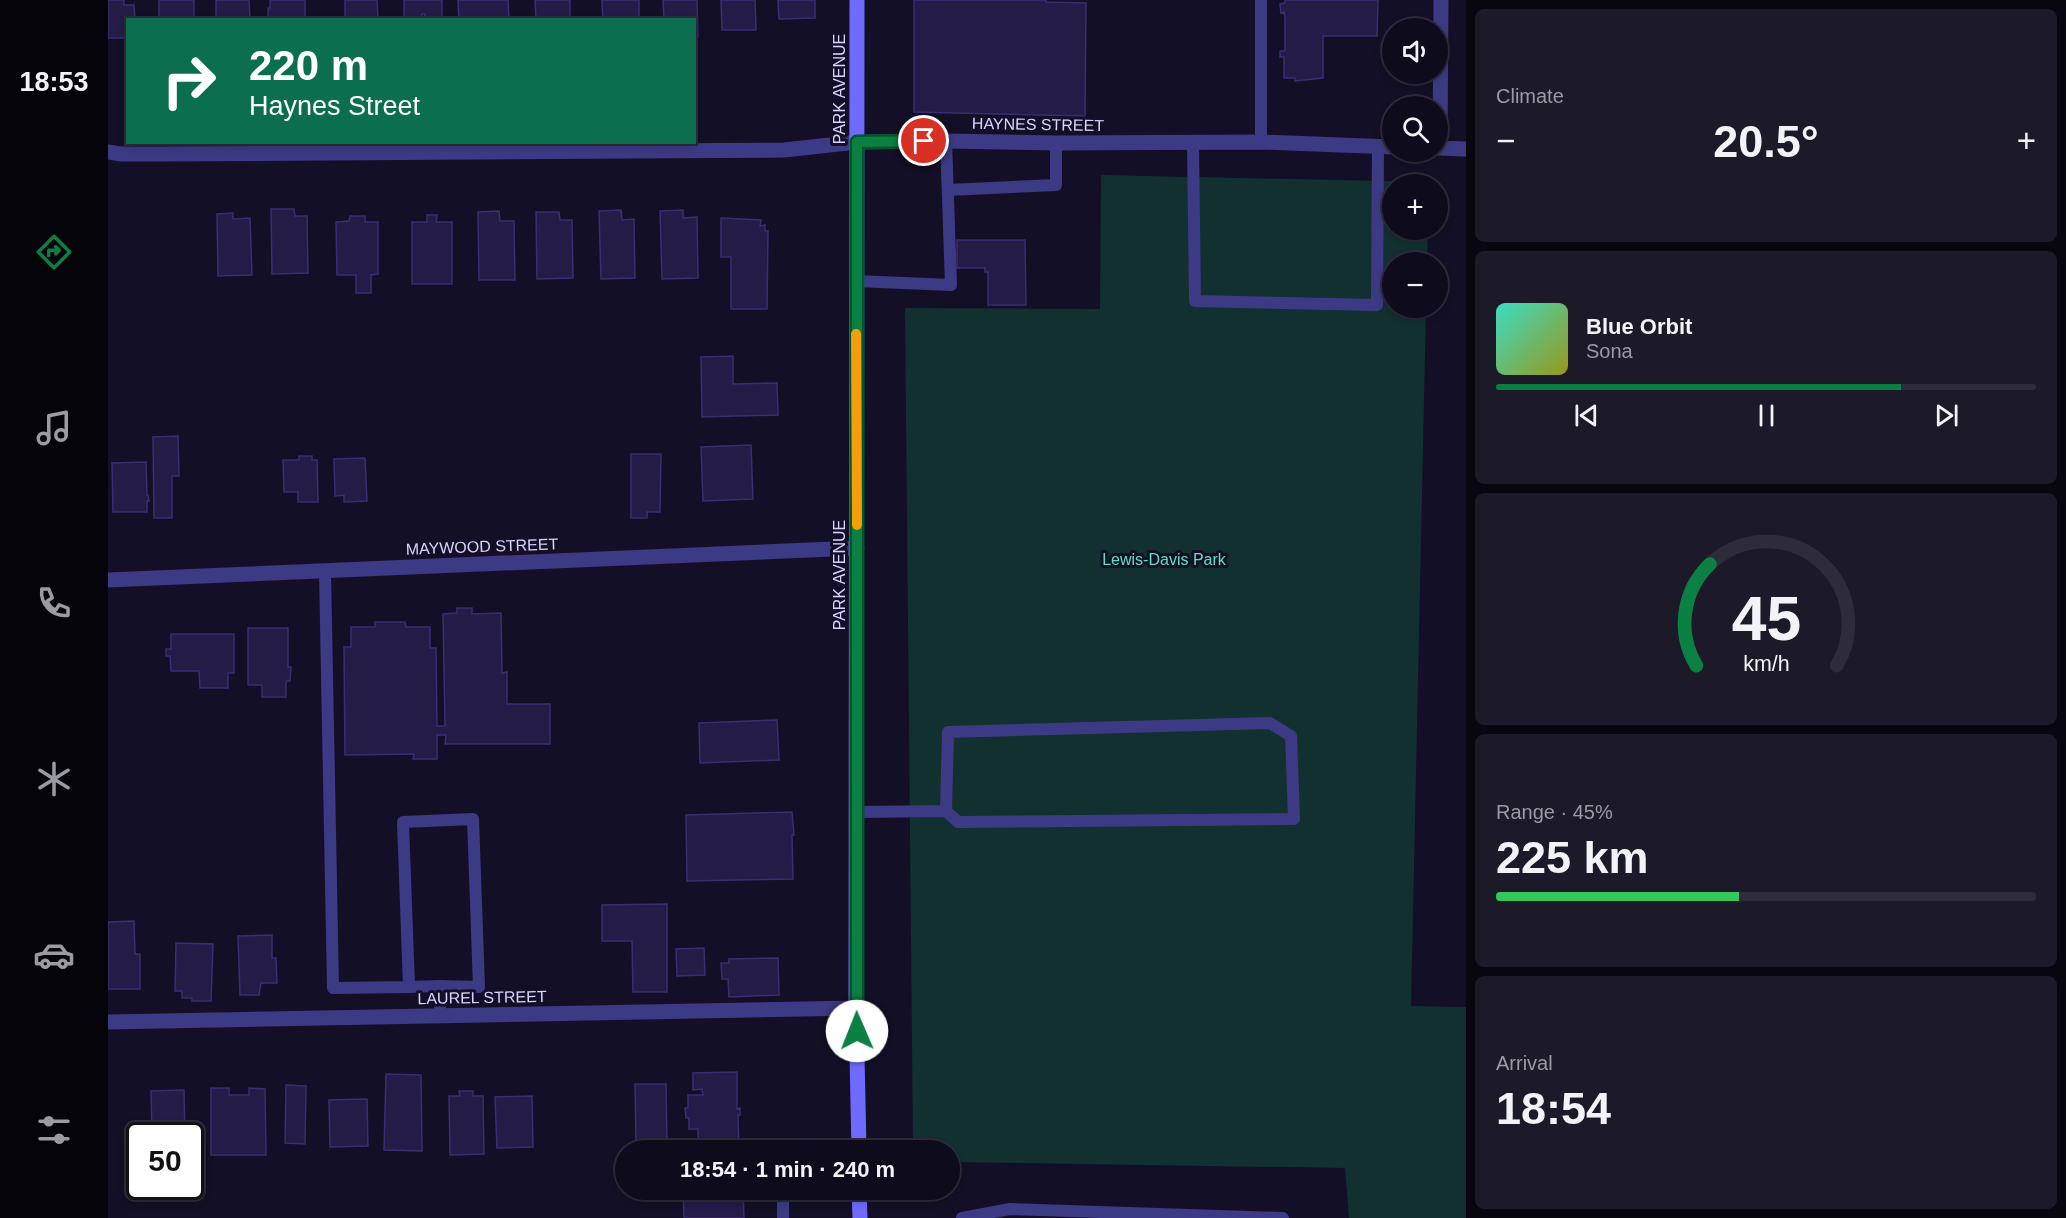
<!DOCTYPE html>
<meta charset="utf-8">
<style>
:root{--surface:#0e0b1c;--page:#1c1929;--text:#f1f3f6;--muted:#9b9ba3;--line:#2e2b3b;--accent:#0b8043}
body{margin:0;font-family:Arial,sans-serif;background:var(--page);color:var(--text);height:100vh;display:flex;flex-direction:column;font-size:22px;white-space:nowrap}
*{box-sizing:border-box;margin:0}
p{font-size:20px;color:var(--muted)}
.icon{flex:none;width:33px;height:33px;fill:none;stroke:currentColor;stroke-width:2;stroke-linecap:round;stroke-linejoin:round}
.map{position:relative;flex:1;overflow:hidden}
.side{display:flex;flex-direction:column;gap:9px;padding:9px;background:#08060f;width:600px}
.side>*{flex:none}
.hud{position:absolute;left:18px;top:18px;width:570px;height:126px;border-radius:0px;box-shadow:0 3px 9px #0003,0 0 0 2px var(--line);background:#0b6e4f;color:#fff;overflow:hidden}
.buttons{position:absolute;left:1274px;top:18px;display:grid;gap:12px}
.buttons a{display:grid;place-items:center;width:66px;height:66px;border-radius:50%;background:var(--surface);box-shadow:0 3px 9px #0003,0 0 0 2px var(--line);font-size:30px}
.speed{position:absolute;left:18px;top:1122px;display:flex;gap:12px;font-size:30px;font-weight:700;text-align:center}
.speed>*{display:grid;place-content:center;width:78px;height:78px;border-radius:50%;background:var(--surface);box-shadow:0 3px 9px #0003,0 0 0 2px var(--line);line-height:1}
.speed .limit{border:3px solid #111;border-radius:9px;background:#fff;color:#111}
.pin{position:absolute;display:grid;place-items:center;width:51px;height:51px;color:#fff;margin:-26px;border:3px solid #fff;border-radius:50%;box-shadow:0 2px 6px #0007}
.me{position:absolute;width:66px;margin:-33px;rotate:359deg;stroke-linejoin:round;filter:drop-shadow(0 0 4px #0008)}
.turn{display:flex;align-items:center;gap:21px;height:126px;padding:0 24px;font-size:27px}
.turn .icon{width:78px;height:78px;stroke-width:2.5}
.turn b{display:block;font-size:42px;line-height:51px}
.big{font-size:45px;font-weight:800;line-height:1.1}
.side .tile{flex:1;display:flex;flex-direction:column;justify-content:center;gap:9px;min-width:0;padding:0 21px;border-radius:9px;background:var(--page)}
.side .dial{align-items:center;gap:0}
.dial svg{height:156px;overflow:visible;fill:none;stroke:var(--line);stroke-width:7;stroke-linecap:round;text-anchor:middle}
.dial text{fill:var(--text);stroke:none}
.song{display:flex;align-items:center;gap:18px}
.cover{width:72px;height:72px;border-radius:9px;background:linear-gradient(135deg,hsl(170 70% 55%),hsl(60 70% 35%))}
.played{height:6px;border-radius:3px;background:linear-gradient(90deg,var(--accent) 75%,var(--line) 75%)}
.keys{display:flex;justify-content:space-around;direction:ltr}
.heat{display:flex;justify-content:space-between;align-items:center;font-size:33px;direction:ltr}
.charge{height:9px;border-radius:4px;background:linear-gradient(90deg,#34c759 45%,var(--line) 0)}
.trip{position:absolute;left:507px;top:1140px;width:345px;height:60px;border-radius:30px;background:var(--surface);box-shadow:0 3px 9px #0003,0 0 0 2px var(--line);font-weight:800;line-height:60px;text-align:center}
main{display:flex;flex:1;min-height:0}
.dock{display:flex;flex-direction:column;width:108px;justify-content:space-around;align-items:center;background:#06040b;color:var(--muted)}
.dock .icon{width:42px;height:42px}
.dock .active{color:var(--accent)}
.dock b{font-size:27px;color:var(--text)}
.map>svg:first-child{display:block}
</style>
<main>
<nav class="dock">
<b>18:53</b>
<svg class="icon active" aria-label="directions" viewBox="0 0 24 24"><path d="M12 3l9 9-9 9-9-9zM9 14v-3h6M13 9l2 2-2 2"/></svg>
<svg class="icon" aria-label="music" viewBox="0 0 24 24"><path d="M9 18V5l10-2v13"/><circle cx="6" cy="18" r="3"/><circle cx="16" cy="16" r="3"/></svg>
<svg class="icon" aria-label="phone" viewBox="0 0 24 24"><path d="M5 4h4l2 5-3 2q2 4 5 5l2-3 5 2v4C11 20 4 13 5 4z"/></svg>
<svg class="icon" aria-label="climate" viewBox="0 0 24 24"><path d="M12 3v18M4 7l16 10M4 17L20 7"/></svg>
<svg class="icon" aria-label="car" viewBox="0 0 24 24"><path d="M5 17H2v-5l4-1 3-4h7l3 4 3 1v5h-3M9 17h6M6 11h13"/><circle cx="7" cy="17" r="2"/><circle cx="17" cy="17" r="2"/></svg>
<svg class="icon" aria-label="filters" viewBox="0 0 24 24"><path d="M4 7h16M4 17h16"/><circle cx="9" cy="7" r="2"/><circle cx="15" cy="17" r="2"/></svg>
</nav>
<div class="map">
<svg width="1358" height="1218" viewBox="0 0 1358 1218">
<rect width="100%" height="100%" fill="#130f26"/>
<path fill="#12302f" d="M993,175L1321,182V184H1284V230H1320L1319,262H1284V308H1318L1303,1006L1358,1007V1218H1241L1237,1168L842,1162V1150H805L797,308L992,309Z"/>
<path fill="#241b47" stroke="#3b2d73" stroke-width="1.5" d="M0,0H16V5H26L27,20H20V38H0Z
M51,0H86V20H51Z
M108,0H141L142,20H108Z
M162,0H197V20H160V8H162Z
M237,0H269L270,20H237Z
M296,0H334V20H317V14H314V19H296Z
M350,0H400L401,18L351,19Z
M427,0H462V20H428Z
M494,0H531V20H495Z
M555,0H589L590,37H586V20H556Z
M613,0H647L648,30H614Z
M670,0H707V18L671,19Z
M806,0H938V2L978,3L977,116L806,112Z
M1177,0H1270L1269,36H1215V78L1187,81V78H1176V57H1172V51H1177V18L1176,12L1173,13L1172,4L1177,3Z
M163,209H186L187,216H199L200,273L164,274Z
M513,210L514,220L526,219L527,278L493,279L491,211Z
M575,210V218L589,217L590,278L554,279L552,211Z
M391,211L392,221H406L407,280H371L370,212Z
M428,212H451L452,220H464L465,278L429,279Z
M125,213V219L142,218L144,275L110,276L109,214Z
M319,215H329L328,222H344V284H304V222H319Z
M242,216H257V222H270V274L263,275V293H248V275H229L228,222L241,221Z
M613,218L653,220L652,226L657,225V231H660L659,309H623V257H613Z
M849,240H917L918,305H880V272H877V268H849Z
M625,356V384L669,383L670,415L594,417L593,357Z
M70,436L71,476H64V518H46L45,437Z
M643,445L645,499L595,501L593,447Z
M523,454H553L552,512H539V518H523Z
M191,456H204V460H209L210,502H190V492H176L175,460H191Z
M257,458L259,501L236,502V495L227,496L226,459Z
M38,462L39,495H40L41,501H39V512H5L4,463Z
M349,608H364V614L393,613L394,673L399,672V704H442V744H337L338,735H329V759H305L306,754L237,755L236,647H243V627H267V622H297L298,627H322V648H328L329,726H337L335,614L349,613Z
M140,628H180V667H183L182,681H179L178,683V697H154V685H140Z
M63,634H126V673H120V688H92L91,671H63L62,656H58V649H63Z
M669,720L671,760L592,763L591,723Z
M684,812L686,835H684L685,879L579,881L578,815Z
M559,904V992H525L524,941H494V905Z
M26,921L27,954H32V989H0V922Z
M164,935V958H168L169,983H153L151,995H132L130,936Z
M68,943L105,944L103,1001H84V998H74V991H67Z
M596,948L597,975L569,976L568,949Z
M670,958L671,995L621,997L620,979H614L613,963H621V959Z
M629,1072V1109L632,1108V1115H630L631,1150H577V1142L590,1141V1129H581V1118H578L577,1108H580V1095H595L594,1089L585,1090V1073Z
M278,1074L313,1075L314,1151L276,1150Z
M527,1084H558L559,1144L528,1145Z
M178,1085L198,1086L197,1144L177,1143Z
M103,1088H121V1095H141V1088L157,1089L158,1155H103Z
M76,1090L77,1136H44L43,1091Z
M351,1091H365V1096H375L376,1154L342,1155L341,1096H352Z
M424,1096L425,1147L389,1148L387,1097Z
M259,1099L260,1146L222,1147L221,1100Z
M575,1190H635L636,1218H576Z"/>
<g fill="none" stroke-linecap="round" stroke-linejoin="round">
<path stroke="#3d3a85" stroke-width="12" d="M1153,0V142
M1085,143L1087,301L1269,305L1270,147
M840,190L948,185V143
M748,281L843,285L838,141
M217,571L225,988L301,987
M748,812L838,811L840,732L1162,723L1183,736L1186,819L850,822L838,811
M332,986L301,987L295,822L365,819L371,987L332,986V1016
M675,1218V1190
M854,1218L902,1209L1175,1218"/>
<path stroke="#3d3a85" stroke-width="15" d="M1329,148L1358,149
M1332,148L1333,0
M0,152L13,154H57L676,150L749,142L838,141L948,143L1153,142L1284,147
M0,580L749,548
M0,1022L748,1008"/>
<path stroke="#6f6bff" stroke-width="15" d="M749,0L748,1008L751,1150
M751,1190L752,1218"/>
</g>
<g fill="none" stroke-linecap="round" stroke-linejoin="round">
<defs>
<path id="route" d="M749,1031V142L816,141"/>
</defs>
<use href="#route" stroke="#07532c" stroke-width="15"/>
<use href="#route" stroke="#0b8043" stroke-width="10"/>
<path stroke="#f59e0b" stroke-width="10" d="M748,334L749,525"/>
</g>
<g text-anchor="middle" stroke-width="6" stroke-linejoin="round" paint-order="stroke">
<g font-size="16" fill="#d9d4ff" stroke="#130f26">
<text transform="translate(731 89) rotate(-90)" y="6">PARK AVENUE</text>
<text transform="translate(930 124) rotate(1)" y="6">HAYNES STREET</text>
<text transform="translate(374 546) rotate(-2)" y="6">MAYWOOD STREET</text>
<text transform="translate(731 575) rotate(-90)" y="6">PARK AVENUE</text>
<text transform="translate(374 997) rotate(-1)" y="6">LAUREL STREET</text>
</g>
<g font-size="16" fill="#5fe0c0" stroke="#130f26">
<text x="1056" y="565">Lewis-Davis Park</text>
</g>
</g>
</svg>
<div class="buttons">
<a><svg class="icon" aria-label="sound" viewBox="0 0 24 24"><path d="M4 9h4l5-4v14l-5-4H4zM17 9q2 3 0 6"/></svg></a>
<a><svg class="icon" aria-label="search" viewBox="0 0 24 24"><circle cx="10" cy="10" r="6"/><path d="M15 15l6 6"/></svg></a>
<a>+</a>
<a>−</a>
</div>
<div class="speed"><div class="limit">50</div></div>
<div class="pin" style="left:816px;top:141px;background:#d93025"><svg class="icon" aria-label="arrive" viewBox="0 0 24 24"><path d="M6 21V4h12l-3 4 3 4H6"/></svg></div>
<svg class="me" style="left:749px;top:1031px" viewBox="-20 -20 40 40"><circle r="19" fill="#fff"/><path d="M0-13L10 11 0 6-10 11z" fill="#0b8043"/></svg>
<div class="trip">18:54 · 1 min · 240 m</div>
<div class="hud">
<div class="turn"><svg class="icon" aria-label="right" viewBox="0 0 24 24"><path d="M7 20v-9h11M14 6l5 5-5 5"/></svg><div><b>220 m</b>Haynes Street</div></div>
</div>
</div>
<section class="side">
<div class="tile"><p>Climate</p>
<div class="heat"><a>−</a><b class="big">20.5°</b><a>+</a></div>
</div>
<div class="tile">
<div class="song"><i class="cover"></i><div><b>Blue Orbit</b><p>Sona</p></div></div>
<div class="played"></div>
<div class="keys"><svg class="icon" aria-label="previous" viewBox="0 0 24 24"><path d="M18 5L8 12l10 7zM5 5v14"/></svg><svg class="icon" aria-label="pause" viewBox="0 0 24 24"><path d="M8 5v14M16 5v14"/></svg><svg class="icon" aria-label="next" viewBox="0 0 24 24"><path d="M6 5l10 7-10 7zM19 5v14"/></svg></div>
</div>
<div class="tile dial"><svg viewBox="0 0 100 80">
<path d="M14 69A42 42 0 1 1 86 69"/>
<path d="M14 69A42 42 0 0 1 21 17" stroke="#0b8043"/>
<text x="50" y="56" font-size="32" font-weight="700">45</text>
<text x="50" y="72" font-size="11">km/h</text>
</svg></div>
<div class="tile"><p>Range · 45%</p><b class="big">225 km</b><div class="charge"></div></div>
<div class="tile"><p>Arrival</p><b class="big">18:54</b></div>
</section>
</main>
